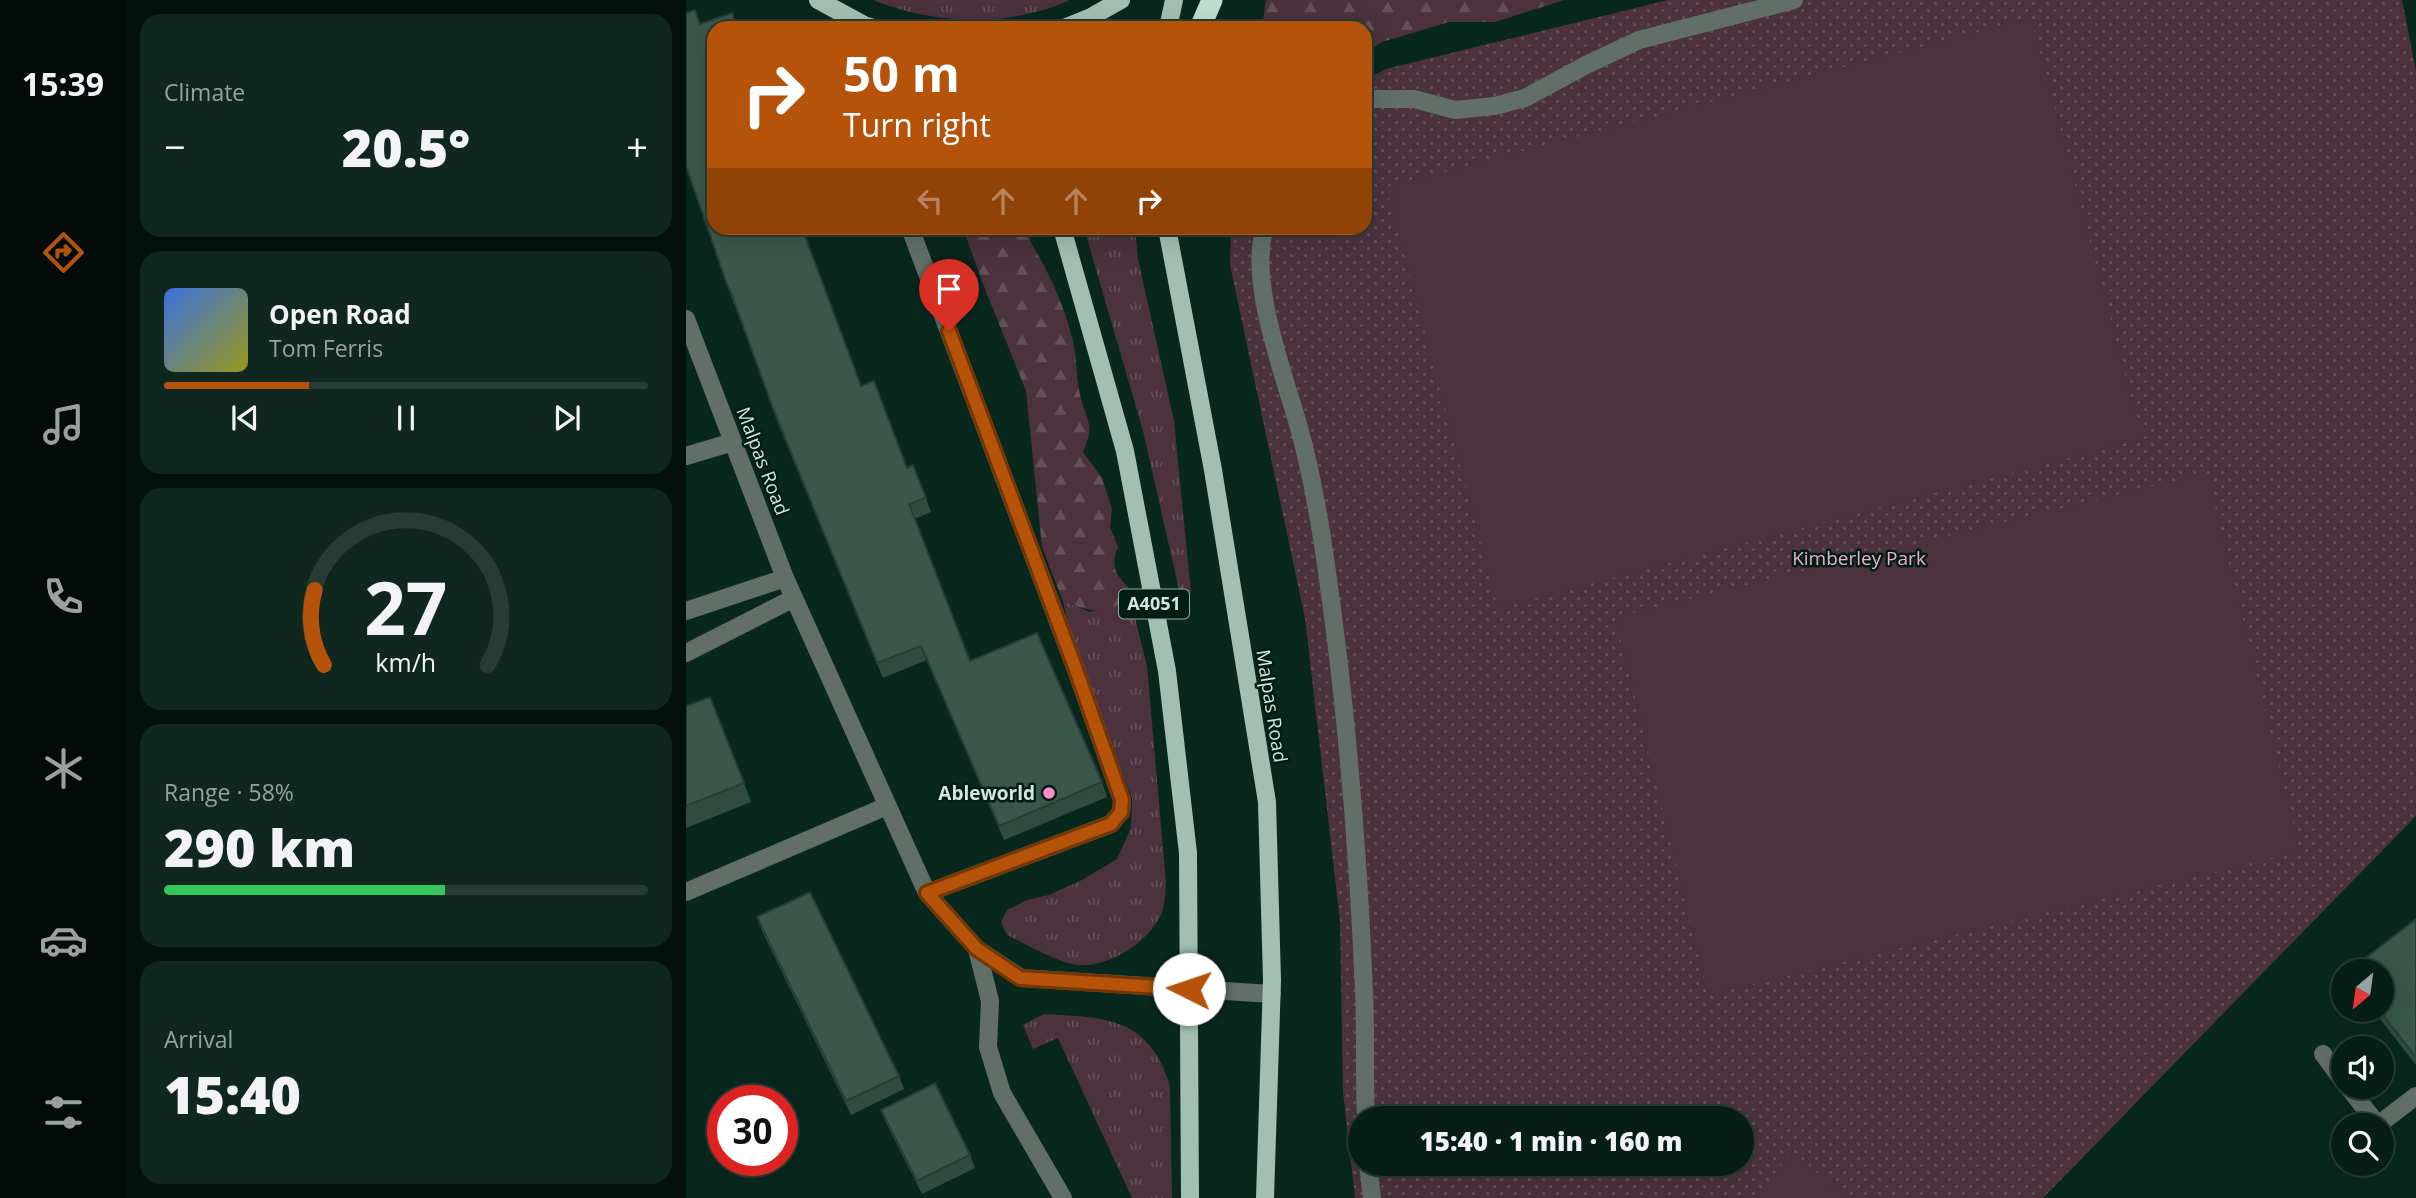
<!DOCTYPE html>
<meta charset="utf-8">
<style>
:root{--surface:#071e16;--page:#10271f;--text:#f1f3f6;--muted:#98a2a1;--line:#283c35;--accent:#b45309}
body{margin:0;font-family:"Open Sans",sans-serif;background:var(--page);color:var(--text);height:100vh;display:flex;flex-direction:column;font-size:26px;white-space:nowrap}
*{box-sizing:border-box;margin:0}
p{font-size:23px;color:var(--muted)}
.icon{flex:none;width:38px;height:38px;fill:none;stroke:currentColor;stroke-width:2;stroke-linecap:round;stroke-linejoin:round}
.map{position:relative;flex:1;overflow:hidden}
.panel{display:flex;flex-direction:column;gap:14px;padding:14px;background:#04100c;width:560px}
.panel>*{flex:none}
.top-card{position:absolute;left:21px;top:21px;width:665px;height:214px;border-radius:21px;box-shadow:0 7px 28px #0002,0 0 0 2px var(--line);background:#b45309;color:#fff;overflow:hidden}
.needle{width:46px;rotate:209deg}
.buttons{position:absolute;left:1645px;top:959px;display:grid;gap:14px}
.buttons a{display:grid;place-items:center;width:63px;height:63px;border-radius:50%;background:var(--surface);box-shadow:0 7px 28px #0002,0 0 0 2px var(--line);font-size:35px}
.speed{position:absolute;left:21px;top:1085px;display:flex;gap:14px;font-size:35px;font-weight:700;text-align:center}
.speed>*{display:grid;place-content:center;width:91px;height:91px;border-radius:50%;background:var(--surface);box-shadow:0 7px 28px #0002,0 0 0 2px var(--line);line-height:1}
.speed .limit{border:10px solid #d22;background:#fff;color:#111}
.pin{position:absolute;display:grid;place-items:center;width:60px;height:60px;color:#fff;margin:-72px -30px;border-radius:50% 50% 50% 0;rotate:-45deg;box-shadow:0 0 7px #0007}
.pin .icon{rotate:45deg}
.me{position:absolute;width:77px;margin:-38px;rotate:274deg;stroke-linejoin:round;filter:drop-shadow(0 0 5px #0008)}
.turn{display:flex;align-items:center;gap:24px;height:147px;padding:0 21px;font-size:32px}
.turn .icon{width:91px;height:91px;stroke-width:2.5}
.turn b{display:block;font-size:49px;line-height:60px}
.lanes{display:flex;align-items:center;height:66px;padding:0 21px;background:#0003;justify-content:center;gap:35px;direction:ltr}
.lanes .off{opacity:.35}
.big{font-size:52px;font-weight:800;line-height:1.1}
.panel .card{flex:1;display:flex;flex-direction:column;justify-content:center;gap:10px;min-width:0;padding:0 24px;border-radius:21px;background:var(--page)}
.panel .dial{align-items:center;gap:0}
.dial svg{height:182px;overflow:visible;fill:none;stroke:var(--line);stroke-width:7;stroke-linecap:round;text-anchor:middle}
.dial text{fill:var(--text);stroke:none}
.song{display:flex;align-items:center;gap:21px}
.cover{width:84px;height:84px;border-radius:10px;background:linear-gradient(135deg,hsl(220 70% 55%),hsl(60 70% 35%))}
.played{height:7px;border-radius:4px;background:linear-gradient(90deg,var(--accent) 30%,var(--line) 30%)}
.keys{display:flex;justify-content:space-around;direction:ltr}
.heat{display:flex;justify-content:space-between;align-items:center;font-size:38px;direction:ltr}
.charge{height:10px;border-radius:5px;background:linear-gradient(90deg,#34c759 58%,var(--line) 0)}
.trip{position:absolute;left:662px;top:1106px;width:406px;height:70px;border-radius:35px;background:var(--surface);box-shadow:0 7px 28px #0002,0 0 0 2px var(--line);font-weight:800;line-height:70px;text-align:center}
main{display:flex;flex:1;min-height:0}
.tab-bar{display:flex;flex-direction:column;width:126px;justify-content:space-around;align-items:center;background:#030c09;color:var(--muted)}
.tab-bar .icon{width:49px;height:49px}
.tab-bar .selected{color:var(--accent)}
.tab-bar b{font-size:32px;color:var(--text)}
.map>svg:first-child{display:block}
</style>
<main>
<nav class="tab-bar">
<b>15:39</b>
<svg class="icon selected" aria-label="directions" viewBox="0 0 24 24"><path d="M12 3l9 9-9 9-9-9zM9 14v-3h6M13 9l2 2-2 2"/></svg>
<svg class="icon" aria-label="music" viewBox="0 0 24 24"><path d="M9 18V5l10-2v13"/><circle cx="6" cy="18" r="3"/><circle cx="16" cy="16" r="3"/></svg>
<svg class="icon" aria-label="phone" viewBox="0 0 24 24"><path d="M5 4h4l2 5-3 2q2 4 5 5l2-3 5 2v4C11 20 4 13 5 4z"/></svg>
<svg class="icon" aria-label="climate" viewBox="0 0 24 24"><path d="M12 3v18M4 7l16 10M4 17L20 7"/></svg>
<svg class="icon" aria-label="car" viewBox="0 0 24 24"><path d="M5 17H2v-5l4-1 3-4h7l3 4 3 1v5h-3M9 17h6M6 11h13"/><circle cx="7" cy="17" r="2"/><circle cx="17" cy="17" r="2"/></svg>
<svg class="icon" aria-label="filters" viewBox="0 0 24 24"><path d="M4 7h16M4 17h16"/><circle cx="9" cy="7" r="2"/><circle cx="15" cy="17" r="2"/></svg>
</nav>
<section class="panel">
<div class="card"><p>Climate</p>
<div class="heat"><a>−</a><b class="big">20.5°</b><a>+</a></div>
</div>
<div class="card">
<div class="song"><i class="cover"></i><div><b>Open Road</b><p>Tom Ferris</p></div></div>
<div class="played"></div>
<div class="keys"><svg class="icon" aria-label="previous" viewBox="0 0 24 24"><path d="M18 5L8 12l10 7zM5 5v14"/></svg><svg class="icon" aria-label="pause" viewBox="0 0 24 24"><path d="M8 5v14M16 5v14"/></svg><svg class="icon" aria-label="next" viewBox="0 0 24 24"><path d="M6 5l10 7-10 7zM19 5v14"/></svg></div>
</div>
<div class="card dial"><svg viewBox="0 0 100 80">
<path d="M14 69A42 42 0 1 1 86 69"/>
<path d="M14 69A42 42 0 0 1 10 36" stroke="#b45309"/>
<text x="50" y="56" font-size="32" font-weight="700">27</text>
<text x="50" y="72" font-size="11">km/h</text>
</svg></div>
<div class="card"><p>Range · 58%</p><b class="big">290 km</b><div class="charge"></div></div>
<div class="card"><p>Arrival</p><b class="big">15:40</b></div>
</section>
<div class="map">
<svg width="1730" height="1198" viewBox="0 0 1730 1198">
<defs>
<pattern id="grass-tufts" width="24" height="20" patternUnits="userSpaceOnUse" patternTransform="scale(1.75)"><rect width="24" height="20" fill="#4b323d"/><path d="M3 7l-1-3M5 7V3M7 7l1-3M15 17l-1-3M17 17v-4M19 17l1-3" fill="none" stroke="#645059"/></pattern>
<pattern id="forest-firs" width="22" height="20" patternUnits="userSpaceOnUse" patternTransform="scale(1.75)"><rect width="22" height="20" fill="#4b323d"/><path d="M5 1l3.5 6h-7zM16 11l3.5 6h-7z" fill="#645059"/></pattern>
<pattern id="park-dots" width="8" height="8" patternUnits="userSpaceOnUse" patternTransform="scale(1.75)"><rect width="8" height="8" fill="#4b323d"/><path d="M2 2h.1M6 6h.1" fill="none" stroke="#645059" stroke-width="1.8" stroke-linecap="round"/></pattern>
</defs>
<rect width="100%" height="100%" fill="#09281d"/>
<path fill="url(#grass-tufts)" d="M187,0H384C321,28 250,25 187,0Z
M398,228H449L452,259L488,421L505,593L494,594L457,431Z
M442,590L461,666L480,883C479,893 479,905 475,915C461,943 423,968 391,965C373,963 338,943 321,935L315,922L321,910L341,900L363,895L396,880L431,859L445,828L446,798L384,635L377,601L404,612L437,602Z
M358,1014C420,1017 464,1018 484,1086L486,1198H446L372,1038L347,1049L337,1025Z"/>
<path fill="url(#forest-firs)" d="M580,0H878L809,22H763L696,42L679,53V28H576Z
M277,228H347L344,241C363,273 378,304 387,341C391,359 390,377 394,395C400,421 410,424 397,452L416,478L426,509L424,527L432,547C425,565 428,573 442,587L437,602C412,615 402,611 377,601L356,547L340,391L297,284Z"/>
<path fill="url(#park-dots)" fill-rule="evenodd" d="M982,0H1716L1730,71V816L1357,1198H669L657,1092L654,921L619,618L544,265L545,228H679V80L700,69ZM674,1118H1055V1164H674Z"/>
<path fill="#4b323d" d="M1345,18L1456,439L812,608L700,187Z
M1521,473L1614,851L1022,995L929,617Z
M1107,1152L1161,1198H1067Z"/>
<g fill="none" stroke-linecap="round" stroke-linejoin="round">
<path stroke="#626f69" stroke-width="18" d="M679,102L688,99H728L769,110L809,106L839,98L900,65L953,40L1108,0
M224,228L389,667L436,800L435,812L425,824L241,893
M579,228C562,279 597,372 612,424C631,492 640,562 649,632C664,751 673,871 678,991C680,1033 678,1076 680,1118
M0,319L99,578L241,893L291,949L335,978L586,994
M0,456L47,442
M0,611L99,578
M0,653L108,598
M0,892L201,806
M291,949L304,1001L302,1047L316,1093L377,1198
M1637,1054L1657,1081
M1662,1087L1692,1125
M1692,1125L1730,1096
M682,1164L686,1198"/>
<path stroke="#a2bfb2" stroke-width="18" d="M132,0L178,25L188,28
M378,28L405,17L435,0
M482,28L488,0
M376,228L439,451L481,671L502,853L504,1198
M481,228L527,470L581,802L586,980L579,1198"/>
<path stroke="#bcdecf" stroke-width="21" d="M514,28L526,0"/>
</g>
<path fill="#314b40" d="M14,24L28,28L175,386L221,468L240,498L245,512L228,519L284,661L416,782L421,797L318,840L241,660L197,678L93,426L49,304L48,305L43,290Z
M0,706L58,783L65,802L0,828Z
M71,917L213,1076L218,1089L165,1115L76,931Z
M1730,919V1065L1687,1010H1696Z
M195,1110L284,1155L289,1168L236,1194L200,1123Z"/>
<path fill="#39574a" stroke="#283d34" stroke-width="2" d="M9,10L14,24L46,13L51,28H28V228H116L175,386L188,381L221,468L227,465L240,498L223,504L284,661L351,633L416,782L313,826L235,646L191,663L88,411L44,290H43L0,166V13Z
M24,697L58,783L0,806V706Z
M124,892L213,1076L160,1101L71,917Z
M1730,919V1055L1729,1056L1693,1010H1696V971H1663Z
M249,1083L284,1155L231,1181L195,1110Z"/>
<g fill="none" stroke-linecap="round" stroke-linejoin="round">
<defs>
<path id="route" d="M263,331L389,667L436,800L435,812L425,824L241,893L291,949L334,978L503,989"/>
</defs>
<use href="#route" stroke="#753606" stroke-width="18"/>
<use href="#route" stroke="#b45309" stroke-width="12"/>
</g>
<circle fill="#fb8fc3" stroke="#011e14" stroke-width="2.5" cx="363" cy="793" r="7"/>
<g text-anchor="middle" stroke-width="5" stroke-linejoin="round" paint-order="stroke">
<rect fill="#011e14" stroke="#95a9a1" stroke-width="2" x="433" y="589.5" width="70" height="29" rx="5"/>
<g font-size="18" font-weight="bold" fill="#d4e5dd">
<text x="468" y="610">A4051</text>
</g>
<g font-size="19" fill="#d4e5dd" stroke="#011e14">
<text transform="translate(77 461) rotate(69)" y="7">Malpas Road</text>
<text transform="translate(586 706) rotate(81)" y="7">Malpas Road</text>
</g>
<g font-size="19" fill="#f2accc" stroke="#011e14">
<text x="1173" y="565">Kimberley Park</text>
</g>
<g font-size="19" font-weight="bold" fill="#d4e5dd" stroke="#011e14" text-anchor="end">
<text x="349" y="800">Ableworld</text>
</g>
</g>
</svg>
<div class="buttons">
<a><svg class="needle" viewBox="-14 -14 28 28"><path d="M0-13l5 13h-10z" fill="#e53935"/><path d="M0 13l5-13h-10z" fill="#98a2a1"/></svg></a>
<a><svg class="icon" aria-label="sound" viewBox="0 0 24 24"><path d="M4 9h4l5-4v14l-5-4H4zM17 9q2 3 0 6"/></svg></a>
<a><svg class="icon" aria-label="search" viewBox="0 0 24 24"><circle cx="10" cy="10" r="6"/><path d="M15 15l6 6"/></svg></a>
</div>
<div class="speed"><div class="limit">30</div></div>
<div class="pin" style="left:263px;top:331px;background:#d93025"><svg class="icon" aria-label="arrive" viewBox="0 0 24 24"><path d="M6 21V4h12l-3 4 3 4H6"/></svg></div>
<svg class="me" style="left:503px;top:989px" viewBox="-20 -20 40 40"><circle r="19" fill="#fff"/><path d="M0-13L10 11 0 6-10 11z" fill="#b45309"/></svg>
<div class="trip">15:40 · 1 min · 160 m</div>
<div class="top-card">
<div class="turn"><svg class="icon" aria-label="right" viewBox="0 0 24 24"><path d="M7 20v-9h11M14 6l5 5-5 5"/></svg><div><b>50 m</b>Turn right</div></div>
<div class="lanes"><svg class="icon off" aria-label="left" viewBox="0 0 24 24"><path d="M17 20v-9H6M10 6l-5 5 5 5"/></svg><svg class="icon off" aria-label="ahead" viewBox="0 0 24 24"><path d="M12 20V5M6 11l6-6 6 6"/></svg><svg class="icon off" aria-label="ahead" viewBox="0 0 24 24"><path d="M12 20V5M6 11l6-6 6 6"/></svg><svg class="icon" aria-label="right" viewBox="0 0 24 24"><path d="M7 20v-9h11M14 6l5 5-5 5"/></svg></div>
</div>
</div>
</main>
